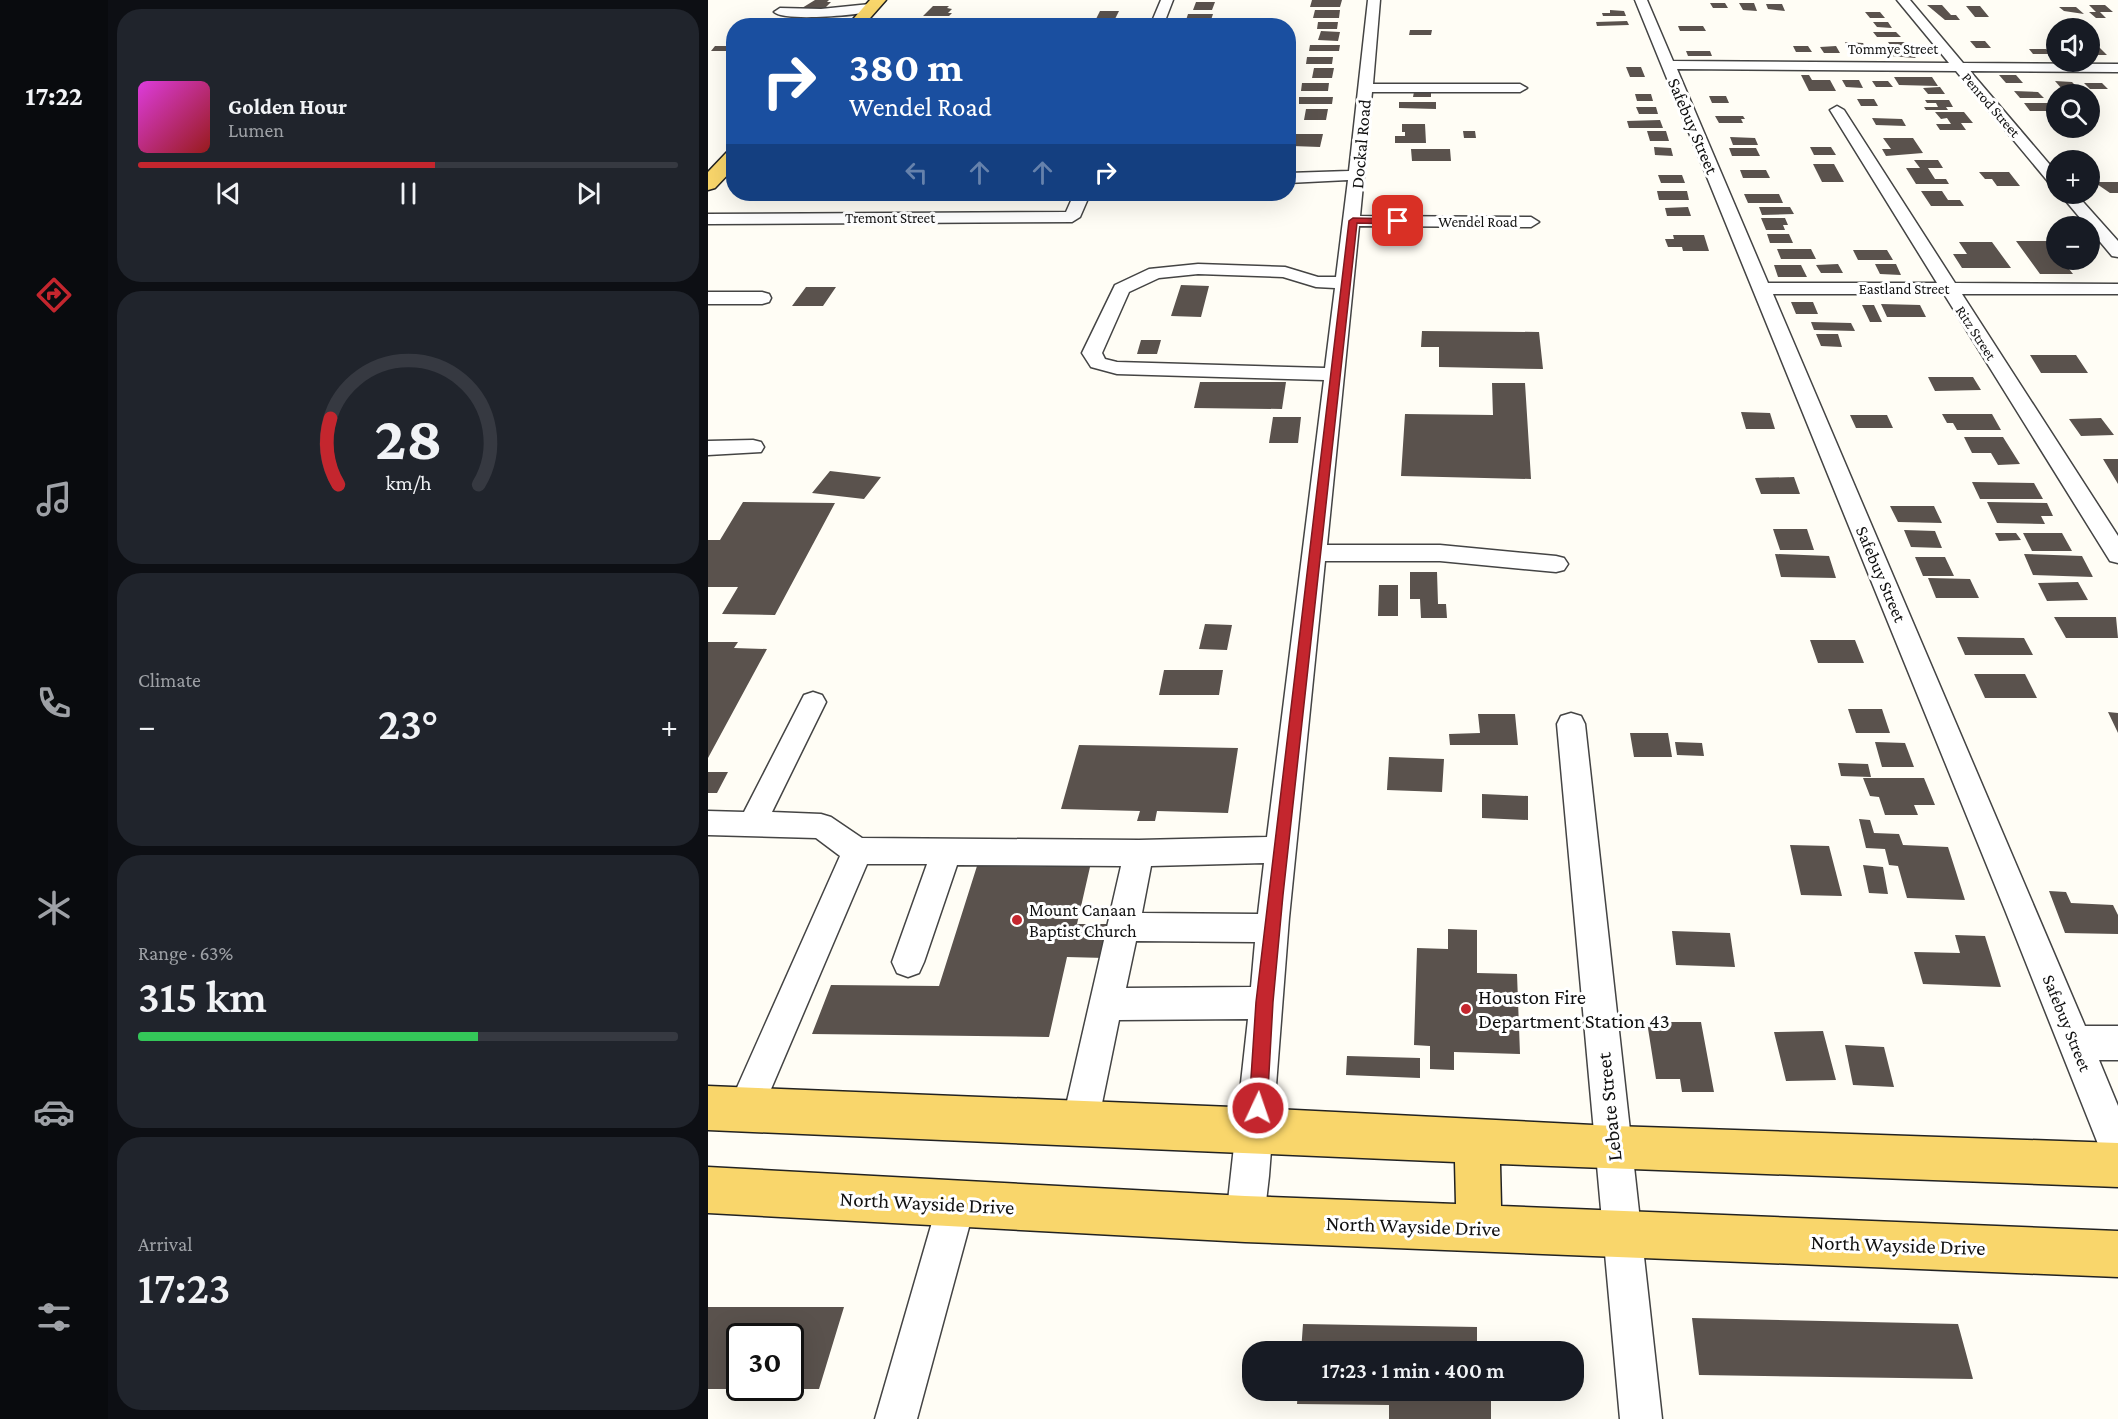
<!DOCTYPE html>
<meta charset="utf-8">
<style>
:root{--surface:#171b24;--page:#20242c;--text:#f1f3f6;--muted:#9ea1a6;--line:#363941;--accent:#c4262e}
body{margin:0;font-family:"Crimson Pro",serif;background:var(--page);color:var(--text);height:100vh;display:flex;flex-direction:column;font-size:22px;white-space:nowrap}
*{box-sizing:border-box;margin:0}
p{font-size:20px;color:var(--muted)}
.icon{flex:none;width:33px;height:33px;fill:none;stroke:currentColor;stroke-width:2;stroke-linecap:round;stroke-linejoin:round}
.map{position:relative;flex:1;overflow:hidden}
.side{display:flex;flex-direction:column;gap:9px;padding:9px;background:#0d0f14;width:600px}
.side>*{flex:none}
.banner{position:absolute;left:18px;top:18px;width:570px;height:183px;border-radius:24px;box-shadow:0 6px 24px #0002;background:#1a4fa0;color:#fff;overflow:hidden}
.fabs{position:absolute;left:1338px;top:18px;display:grid;gap:12px}
.fabs a{display:grid;place-items:center;width:54px;height:54px;border-radius:50%;background:var(--surface);box-shadow:0 6px 24px #0002;font-size:30px}
.speed{position:absolute;left:18px;top:1323px;display:flex;gap:12px;font-size:30px;font-weight:700;text-align:center}
.speed>*{display:grid;place-content:center;width:78px;height:78px;border-radius:50%;background:var(--surface);box-shadow:0 6px 24px #0002;line-height:1}
.speed .limit{border:3px solid #111;border-radius:9px;background:#fff;color:#111}
.pin{position:absolute;display:grid;place-items:center;width:51px;height:51px;color:#fff;margin:-26px;border-radius:12px;box-shadow:0 3px 9px #0006}
.me{position:absolute;width:66px;margin:-33px;rotate:3deg;stroke-linejoin:round;filter:drop-shadow(0 0 4px #0008)}
.turn{display:flex;align-items:center;gap:21px;height:126px;padding:0 24px;font-size:27px}
.turn .icon{width:78px;height:78px;stroke-width:2.5}
.turn b{display:block;font-size:42px;line-height:51px}
.lanes{display:flex;align-items:center;height:57px;padding:0 24px;background:#0003;justify-content:center;gap:30px;direction:ltr}
.lanes .off{opacity:.35}
.big{font-size:45px;font-weight:600;line-height:1.1}
.side .widget{flex:1;display:flex;flex-direction:column;justify-content:center;gap:9px;min-width:0;padding:0 21px;border-radius:24px;background:var(--page)}
.side .dial{align-items:center;gap:0}
.dial svg{height:156px;overflow:visible;fill:none;stroke:var(--line);stroke-width:7;stroke-linecap:round;text-anchor:middle}
.dial text{fill:var(--text);stroke:none}
.song{display:flex;align-items:center;gap:18px}
.cover{width:72px;height:72px;border-radius:9px;background:linear-gradient(135deg,hsl(300 70% 55%),hsl(0 70% 35%))}
.played{height:6px;border-radius:3px;background:linear-gradient(90deg,var(--accent) 55%,var(--line) 55%)}
.keys{display:flex;justify-content:space-around;direction:ltr}
.heat{display:flex;justify-content:space-between;align-items:center;font-size:33px;direction:ltr}
.charge{height:9px;border-radius:4px;background:linear-gradient(90deg,#34c759 63%,var(--line) 0)}
.trip{position:absolute;left:534px;top:1341px;width:342px;height:60px;border-radius:24px;background:var(--surface);box-shadow:0 6px 24px #0002;font-weight:600;line-height:60px;text-align:center}
main{display:flex;flex:1;min-height:0}
.tabs{display:flex;flex-direction:column;width:108px;justify-content:space-around;align-items:center;background:#090b0e;color:var(--muted)}
.tabs .icon{width:42px;height:42px}
.tabs .current{color:var(--accent)}
.tabs b{font-size:27px;color:var(--text)}
.map>svg:first-child{display:block}
</style>
<main>
<nav class="tabs">
<b>17:22</b>
<svg class="icon current" aria-label="directions" viewBox="0 0 24 24"><path d="M12 3l9 9-9 9-9-9zM9 14v-3h6M13 9l2 2-2 2"/></svg>
<svg class="icon" aria-label="music" viewBox="0 0 24 24"><path d="M9 18V5l10-2v13"/><circle cx="6" cy="18" r="3"/><circle cx="16" cy="16" r="3"/></svg>
<svg class="icon" aria-label="phone" viewBox="0 0 24 24"><path d="M5 4h4l2 5-3 2q2 4 5 5l2-3 5 2v4C11 20 4 13 5 4z"/></svg>
<svg class="icon" aria-label="climate" viewBox="0 0 24 24"><path d="M12 3v18M4 7l16 10M4 17L20 7"/></svg>
<svg class="icon" aria-label="car" viewBox="0 0 24 24"><path d="M5 17H2v-5l4-1 3-4h7l3 4 3 1v5h-3M9 17h6M6 11h13"/><circle cx="7" cy="17" r="2"/><circle cx="17" cy="17" r="2"/></svg>
<svg class="icon" aria-label="filters" viewBox="0 0 24 24"><path d="M4 7h16M4 17h16"/><circle cx="9" cy="7" r="2"/><circle cx="15" cy="17" r="2"/></svg>
</nav>
<section class="side">
<div class="widget">
<div class="song"><i class="cover"></i><div><b>Golden Hour</b><p>Lumen</p></div></div>
<div class="played"></div>
<div class="keys"><svg class="icon" aria-label="previous" viewBox="0 0 24 24"><path d="M18 5L8 12l10 7zM5 5v14"/></svg><svg class="icon" aria-label="pause" viewBox="0 0 24 24"><path d="M8 5v14M16 5v14"/></svg><svg class="icon" aria-label="next" viewBox="0 0 24 24"><path d="M6 5l10 7-10 7zM19 5v14"/></svg></div>
</div>
<div class="widget dial"><svg viewBox="0 0 100 80">
<path d="M14 69A42 42 0 1 1 86 69"/>
<path d="M14 69A42 42 0 0 1 10 35" stroke="#c4262e"/>
<text x="50" y="56" font-size="32" font-weight="700">28</text>
<text x="50" y="72" font-size="11">km/h</text>
</svg></div>
<div class="widget"><p>Climate</p>
<div class="heat"><a>−</a><b class="big">23°</b><a>+</a></div>
</div>
<div class="widget"><p>Range · 63%</p><b class="big">315 km</b><div class="charge"></div></div>
<div class="widget"><p>Arrival</p><b class="big">17:23</b></div>
</section>
<div class="map">
<svg width="1410" height="1419" viewBox="0 0 1410 1419">
<rect width="100%" height="100%" fill="#fffdf5"/>
<path fill="#5a524d" d="M107,0H121L119,2H123L117,8H94Z
M604,0H634L632,7H602Z
M488,2H507L504,10H485Z
M1002,3H1017L1020,8H1005Z
M1031,3H1046L1049,11L1035,10Z
M1058,4H1074L1077,11L1060,9Z
M1219,5H1234L1243,15H1248L1252,20H1237Z
M1381,5H1397L1405,12H1392L1398,18H1388L1381,12H1388Z
M225,6H241L239,8L244,9L240,13H244L241,16H215Z
M1258,6H1272L1281,17H1267Z
M1351,7H1368L1376,14L1356,11Z
M607,10H632L631,18H605Z
M902,10L916,11L918,16H895L894,13H902Z
M392,11H411L407,19H388Z
M1157,12H1172L1177,18H1162Z
M480,14H505L503,20H478Z
M919,21L921,25L889,26L888,22Z
M610,22H630L629,29H609Z
M1165,22H1180L1184,28L1169,27Z
M970,26H995L998,31H972Z
M702,30H724L723,35H701Z
M613,31L632,32L630,41L610,40Z
M1165,32H1188L1193,37H1169Z
M1262,41H1277L1283,48H1268Z
M1137,42L1155,43L1160,52H1143Z
M1180,42H1196L1201,48H1184Z
M602,45H632L631,51H601Z
M7,46H26V51H3Z
M1085,46H1100L1104,52H1088Z
M1128,46L1132,53H1116L1112,47Z
M1382,46H1390L1399,55H1384Z
M1177,49H1201L1208,58L1182,56Z
M1321,49H1338L1343,54H1325Z
M978,51H1002L1004,56H980Z
M599,57H625L624,64H598Z
M918,67H933L937,77H922Z
M606,68H626L624,78H604Z
M1093,75H1101L1104,80H1122L1128,91H1101Z
M1291,75H1308L1315,83H1298Z
M1186,77H1224L1230,86L1191,85Z
M1134,80H1151L1155,88L1138,87Z
M1164,81H1180L1185,87H1168Z
M1347,81L1364,82L1371,89H1354Z
M594,83H621L620,91H593Z
M1376,83H1394L1400,89H1382Z
M1232,87L1237,94H1220L1215,88Z
M1306,91L1330,92L1336,98H1312Z
M706,92H723V97H705Z
M927,94H943L945,101H929Z
M1001,96H1018L1021,103H1004Z
M591,97H625L624,104H591Z
M1149,99H1166L1170,106H1153Z
M1217,100H1241L1245,107H1238L1240,110H1218L1216,107H1230L1228,103H1219Z
M691,102H728V109L691,108Z
M1316,103H1342L1348,111H1322Z
M928,107H948L950,114H931Z
M598,109H620L618,120H596Z
M1227,112H1256L1265,123H1253L1258,130H1232L1228,124H1243L1239,118L1233,119Z
M1007,116H1035L1037,119H1033L1035,123H1011Z
M1164,118L1194,119L1198,126L1168,125Z
M952,120L955,128H921L919,121Z
M694,124H717L718,143H687V136H697V132H694Z
M755,131H767L768,138H756Z
M939,131H958L961,141H942Z
M587,134H615L612,147L584,146Z
M1022,137L1047,138L1050,145H1025Z
M1175,138H1205L1215,153L1178,156L1174,149H1183Z
M946,147L963,148L965,156L947,155Z
M1102,147H1123L1128,155H1106Z
M1021,148H1048L1052,156H1024Z
M703,149H742L743,161H704Z
M1206,160H1230L1235,168H1220L1227,179H1238L1241,184H1208L1198,168H1212Z
M1105,164H1126L1136,182H1114Z
M1032,170H1058L1062,178H1035Z
M1271,172H1301L1312,186H1289L1284,179H1277Z
M950,175H974L977,183H953Z
M1386,182H1410V193H1402Z
M949,191H979L981,200H951Z
M1213,191H1234L1240,200H1252L1256,206H1223Z
M1036,194H1071L1075,203H1040Z
M980,207L983,216H959L957,208Z
M1051,207H1082L1086,214L1054,215Z
M1053,218H1077L1080,225H1075L1077,230H1058Z
M1059,234H1081L1085,243H1062Z
M965,235H996L1001,251H975L974,247H960L957,239H966Z
M1308,241H1348V260H1354L1365,274H1332Z
M1251,242H1284L1303,268H1254L1245,254H1259Z
M1069,249H1103L1108,259H1073Z
M1145,250H1179L1185,260H1150Z
M1130,264L1135,273H1113L1108,265Z
M1167,264H1188L1193,275L1172,274Z
M1066,265H1093L1099,277H1070Z
M473,285L501,286L493,317L463,316Z
M98,287H128L115,306H84Z
M1083,302H1105L1110,314H1088Z
M1173,304L1212,305L1218,317H1179Z
M1154,305H1166L1174,322H1162Z
M1103,322L1143,323L1147,331L1106,330Z
M714,331L831,332L835,369L731,367V347H713Z
M1108,334H1130L1134,347L1113,346Z
M433,340H453L449,354H429Z
M1322,355H1368L1380,373H1333Z
M1220,377H1265L1273,390L1227,391Z
M492,382H578L574,409L486,408Z
M784,383H817L823,479L693,476L697,414L785,415Z
M1033,412L1062,413L1067,429H1038Z
M1234,414H1284L1293,430H1249L1245,423H1239Z
M1142,415H1179L1185,428H1148Z
M565,417H593L590,443H561Z
M1393,418L1406,435L1373,436L1361,419Z
M1256,437H1295L1312,464L1290,465L1283,453H1264Z
M1395,459H1410V484Z
M122,471L173,477L156,499L104,493Z
M1086,477L1092,494H1053L1047,478Z
M1264,482L1326,483L1335,499H1272Z
M35,502L127,503L67,615L14,614L30,587H0V540H12Z
M1279,502L1339,503L1345,516H1333L1337,524L1289,523Z
M1182,506H1226L1234,523L1190,522Z
M1065,529H1099L1106,550H1072Z
M1196,530L1227,531L1234,548L1203,547Z
M1287,533H1308L1313,540L1291,541Z
M1315,533H1354L1364,551H1324Z
M1067,554L1121,556L1128,578L1073,577Z
M1316,554L1374,556L1385,577L1325,575Z
M1207,557H1237L1246,576H1215Z
M702,572H729L730,604H738L739,618H713L712,599H702Z
M1220,578L1262,579L1271,598H1228Z
M1370,582L1380,600L1339,601L1330,583Z
M671,585H690V616H670Z
M1346,617H1408L1410,638H1358Z
M497,624L524,625L519,650L491,649Z
M1249,637L1316,638L1325,655H1257Z
M1102,640H1147L1156,663H1110Z
M0,642H30L26,648L59,649L0,758Z
M456,670H515L511,695H451Z
M1266,674H1317L1329,698H1277Z
M1140,709H1174L1182,733H1148Z
M1400,712L1410,713V733Z
M770,714H807L810,745H742L741,734L772,733Z
M922,733H960L964,757H926Z
M967,742L994,743L996,756L969,755Z
M1167,742L1197,743L1206,767H1174Z
M371,745L530,748L520,813L449,811L447,821H429L432,811L353,809Z
M681,757L736,759L734,792L679,790Z
M1130,763L1160,764L1163,777L1133,776Z
M0,772H20L9,793H0Z
M1155,778H1216L1227,805H1206L1210,815H1177L1171,797L1162,796Z
M774,794L820,796V820L774,818Z
M1151,819L1162,820L1166,833L1191,834L1195,845L1240,847L1257,900L1199,898L1190,866L1181,865L1177,849L1158,848Z
M1082,845L1121,846L1134,896L1093,895Z
M1155,865L1175,867L1180,894L1161,893Z
M269,866L382,867L369,924H405L397,958L359,957L341,1037L104,1034L123,985L231,986Z
M1341,891L1358,892L1363,903L1405,905L1410,915V934L1357,933Z
M740,929L769,930V973L809,974L812,1054L746,1052V1070L722,1069V1046L706,1045L709,948L740,949Z
M964,931L1022,933L1027,967L968,965Z
M1247,935L1277,936L1293,987L1215,984L1206,952L1252,953Z
M939,1022H993L1006,1092H974L972,1079H948Z
M1115,1031L1128,1080L1078,1081L1066,1032Z
M1137,1045L1176,1047L1186,1087L1145,1085Z
M639,1056L712,1058V1078L638,1075Z
M0,1307H136L111,1389H82V1336H32V1389H0Z
M984,1318L1250,1324L1265,1379L991,1375Z
M595,1324L769,1327V1352H593Z
M590,1390H783V1419H681V1405L589,1404Z"/>
<g fill="none" stroke-linecap="round" stroke-linejoin="round">
<defs>
<path id="minor" d="M453,0H465L455,26H442Z
M660,0H672L665,84H812L819,88L812,92H664L652,216L823,217L831,222L823,227L651,226L619,545H732L848,556L856,558L860,564L856,570L848,572L732,561H617L581,918L561,1176L556,1219L550,1232L537,1238L524,1232L518,1219L540,1019L411,1020L390,1123L385,1136L372,1141L359,1136L354,1123L413,866L249,865L216,962L211,973L200,977L189,973L184,962L219,864H159L49,1122L37,1128L25,1122L19,1110L132,856L108,838L0,835V811L36,812L96,695L105,692L114,695L118,702L64,812L113,814L123,817L154,838L431,840L559,837L616,380L409,374L383,367L374,353L407,285L441,269L490,264L577,267L610,277H628L640,180L580,183V173L641,171ZM490,274L575,277L608,287L627,288L617,368L409,362L397,359L394,353L421,292L451,278ZM556,863L550,914L434,913L443,866ZM428,941L547,942L543,987L418,988Z
M927,0H939L965,61L1241,63L1189,0H1202L1255,63L1410,64V72L1262,71L1348,172V186L1342,184L1248,71L969,69L1060,283H1229L1122,110L1129,106L1136,110L1247,283L1410,284V294H1254L1410,536V563L1402,561L1236,294H1065L1377,1026H1410V1060H1391L1410,1106V1167L1397,1162L1392,1149L1297,910Z
M162,4L168,8L166,11C150,15 77,22 66,12L72,8L113,9Z
M366,194H382L372,217L364,222L0,224V214L358,212Z
M1352,194H1368L1410,241V257L1404,256Z
M0,292H54L61,294L63,298L61,302L54,304H0Z
M45,440L53,442L56,447L53,452L0,455V441Z
M863,713L873,716L877,724L954,1419H912L849,724L853,716Z
M248,1186L261,1192L267,1205L209,1419H167L229,1205L235,1192Z"/>
<path id="major" d="M162,0H178L155,26H139Z
M26,150V168L7,188L0,190V172L19,152Z
M0,1086L549,1108L905,1126L1410,1143V1187L792,1164L793,1206L1410,1231V1277L537,1242L0,1213V1167L537,1196L748,1204L747,1162L0,1130Z"/>
</defs>
<use href="#minor" stroke="#444" stroke-width="3"/>
<use href="#major" stroke="#222" stroke-width="3"/>
<use href="#minor" fill="#fff" fill-rule="evenodd"/>
<use href="#major" fill="#f9d66b" fill-rule="evenodd"/>
</g>
<path fill="#c4262e" stroke="#7f191e" stroke-width="1.5" d="M645,218L690,219L694,221L690,224L649,223L575,895L565,1002L559,1108L557,1115L550,1117L544,1115L541,1108L548,1002L641,221Z"/>
<g fill="#c4262e" stroke="#fff" stroke-width="2">
<circle cx="309" cy="920" r="6"/>
<circle cx="758" cy="1009" r="6"/>
</g>
<g text-anchor="middle" stroke-width="6" stroke-linejoin="round" paint-order="stroke">
<g font-size="15" fill="#111" stroke="#fff">
<text x="1185" y="54">Tommye Street</text>
<text transform="translate(1283 105) rotate(49)" y="5">Penrod Street</text>
<text x="182" y="223">Tremont Street</text>
<text x="770" y="227">Wendel Road</text>
<text x="1196" y="294">Eastland Street</text>
<text transform="translate(1268 333) rotate(57)" y="5">Ritz Street</text>
</g>
<g font-size="18" fill="#111" stroke="#fff">
<text transform="translate(985 126) rotate(67)" y="6">Safebuy Street</text>
<text transform="translate(653 144) rotate(-85)" y="6">Dockal Road</text>
<text transform="translate(1173 574) rotate(67)" y="6">Safebuy Street</text>
<text transform="translate(1359 1023) rotate(68)" y="6">Safebuy Street</text>
</g>
<g font-size="18" fill="#111" stroke="#fff" text-anchor="start">
<text x="321" y="916">Mount Canaan<tspan x="321" dy="21">Baptist Church</tspan></text>
</g>
<g font-size="21" fill="#111" stroke="#fff" text-anchor="start">
<text x="770" y="1004">Houston Fire<tspan x="770" dy="24">Department Station 43</tspan></text>
</g>
<g font-size="21" fill="#111" stroke="#fff">
<text transform="translate(901 1107) rotate(-96)" y="7">Lebate Street</text>
<text transform="translate(219 1203) rotate(3)" y="7">North Wayside Drive</text>
<text transform="translate(705 1226) rotate(2)" y="7">North Wayside Drive</text>
<text transform="translate(1190 1245) rotate(2)" y="7">North Wayside Drive</text>
</g>
</g>
</svg>
<div class="fabs">
<a><svg class="icon" aria-label="sound" viewBox="0 0 24 24"><path d="M4 9h4l5-4v14l-5-4H4zM17 9q2 3 0 6"/></svg></a>
<a><svg class="icon" aria-label="search" viewBox="0 0 24 24"><circle cx="10" cy="10" r="6"/><path d="M15 15l6 6"/></svg></a>
<a>+</a>
<a>−</a>
</div>
<div class="speed"><div class="limit">30</div></div>
<div class="pin" style="left:690px;top:221px;background:#d93025"><svg class="icon" aria-label="arrive" viewBox="0 0 24 24"><path d="M6 21V4h12l-3 4 3 4H6"/></svg></div>
<svg class="me" style="left:550px;top:1108px" viewBox="-20 -20 40 40"><circle r="17" fill="#c4262e" stroke="#fff" stroke-width="3"/><path d="M0-11L8 9 0 5-8 9z" fill="#fff"/></svg>
<div class="trip">17:23 · 1 min · 400 m</div>
<div class="banner">
<div class="turn"><svg class="icon" aria-label="right" viewBox="0 0 24 24"><path d="M7 20v-9h11M14 6l5 5-5 5"/></svg><div><b>380 m</b>Wendel Road</div></div>
<div class="lanes"><svg class="icon off" aria-label="left" viewBox="0 0 24 24"><path d="M17 20v-9H6M10 6l-5 5 5 5"/></svg><svg class="icon off" aria-label="ahead" viewBox="0 0 24 24"><path d="M12 20V5M6 11l6-6 6 6"/></svg><svg class="icon off" aria-label="ahead" viewBox="0 0 24 24"><path d="M12 20V5M6 11l6-6 6 6"/></svg><svg class="icon" aria-label="right" viewBox="0 0 24 24"><path d="M7 20v-9h11M14 6l5 5-5 5"/></svg></div>
</div>
</div>
</main>
